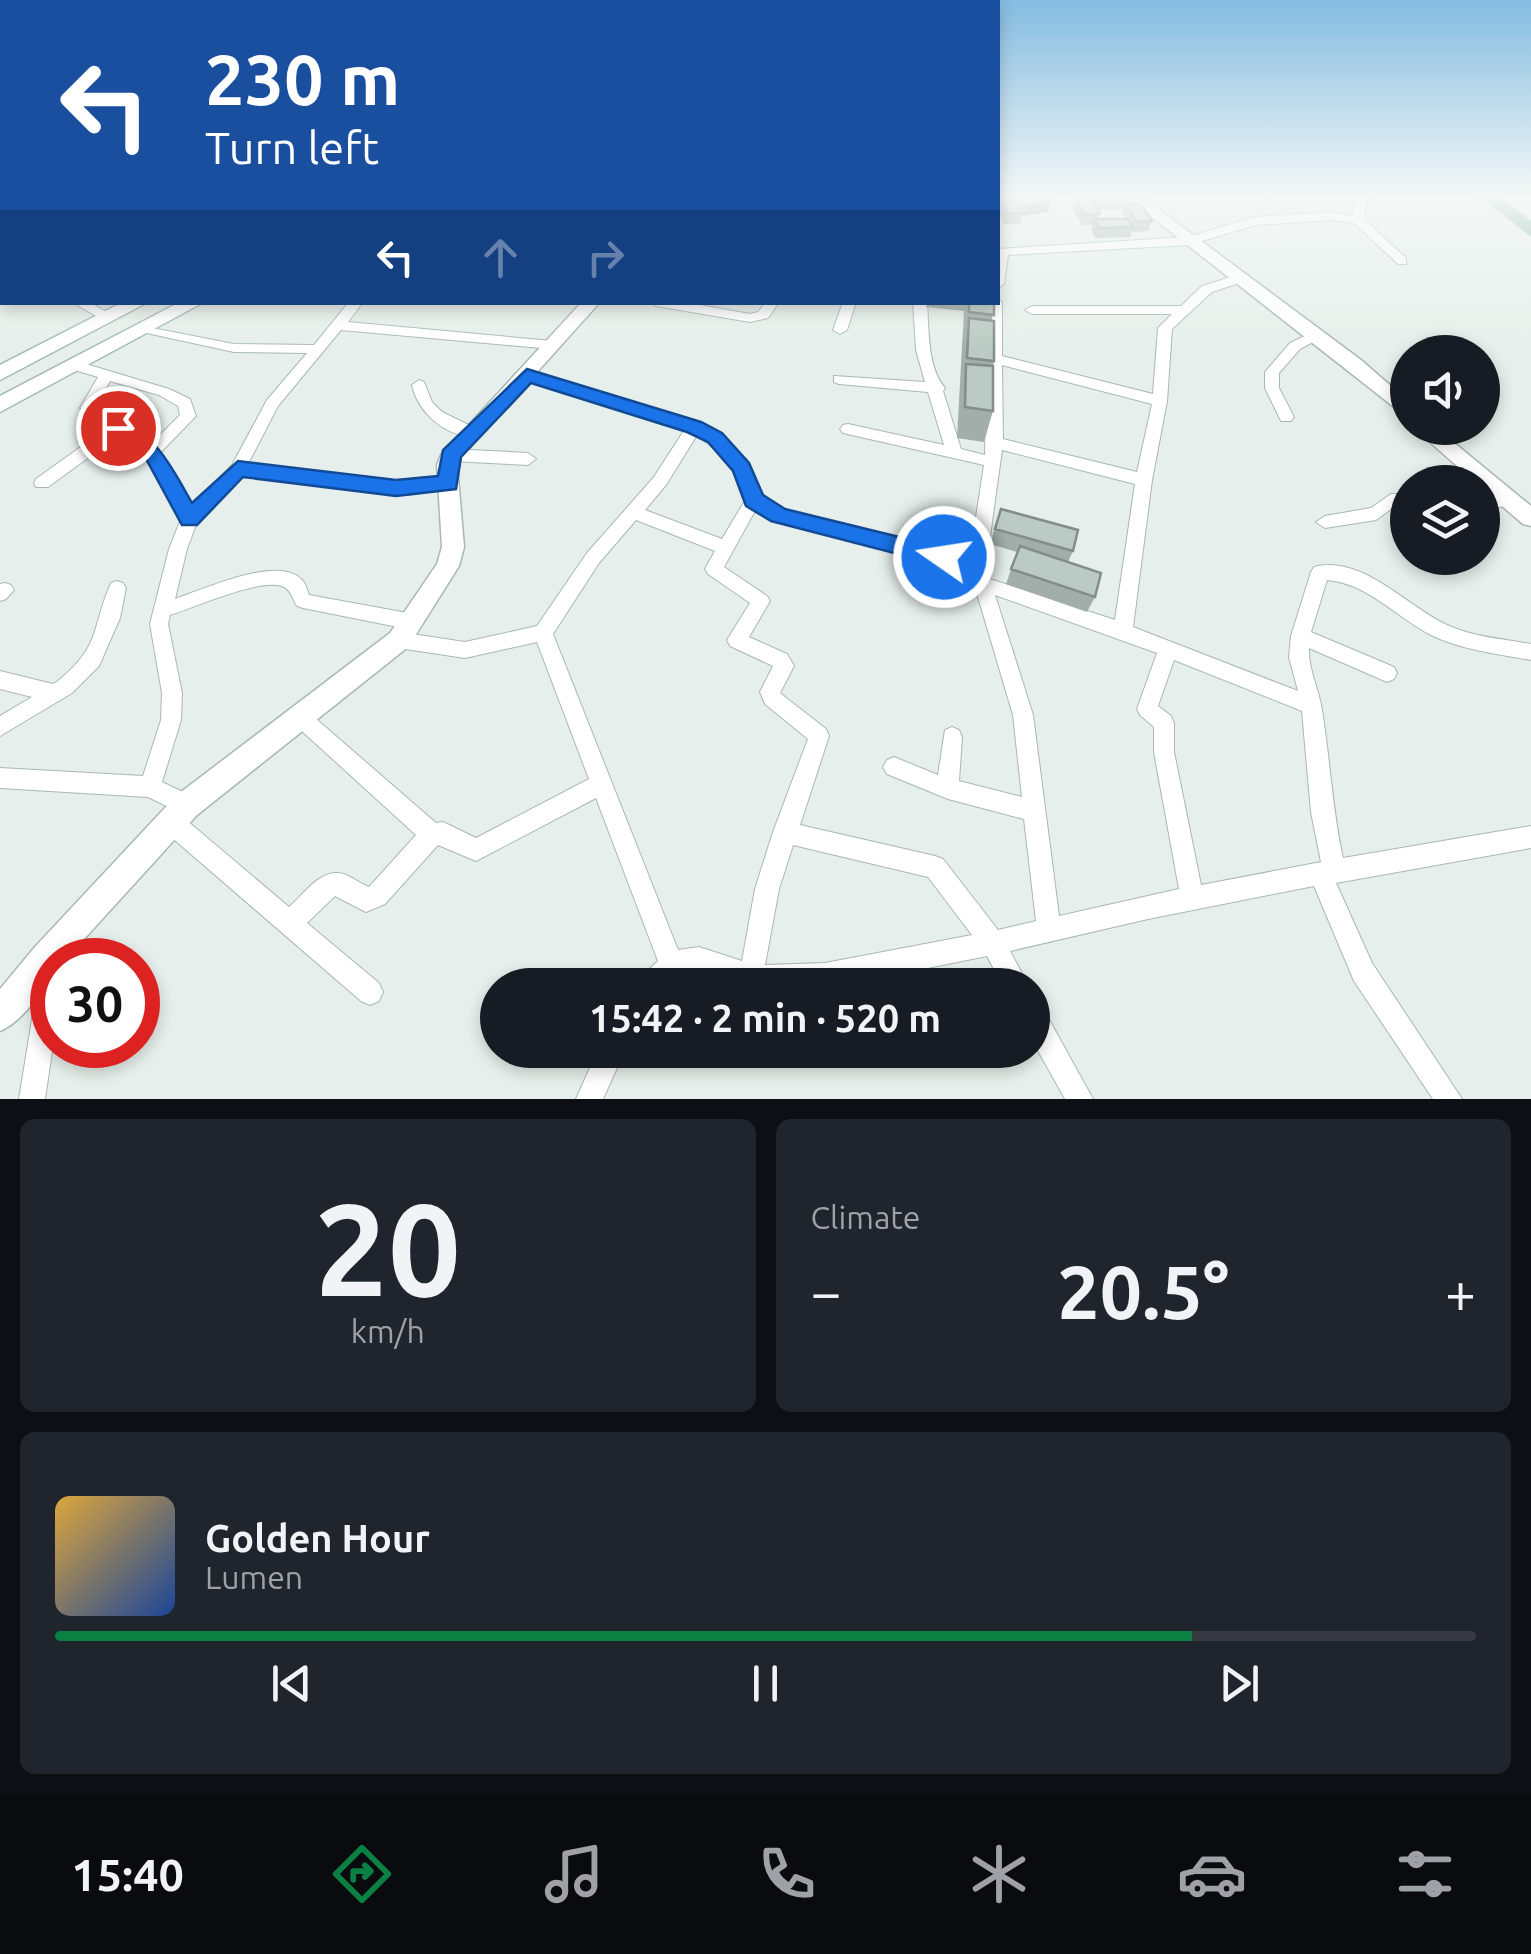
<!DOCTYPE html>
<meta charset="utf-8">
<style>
:root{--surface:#171b24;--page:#20242c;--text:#f1f3f6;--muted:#9ea1a6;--line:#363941;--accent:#0b8043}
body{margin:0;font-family:Ubuntu,sans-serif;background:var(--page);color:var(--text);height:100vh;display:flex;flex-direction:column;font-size:38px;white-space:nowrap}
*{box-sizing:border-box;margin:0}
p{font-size:32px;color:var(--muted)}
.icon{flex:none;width:55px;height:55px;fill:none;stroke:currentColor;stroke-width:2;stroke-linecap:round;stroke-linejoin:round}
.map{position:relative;height:1099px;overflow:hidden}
.panel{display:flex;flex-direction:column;gap:20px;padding:20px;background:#0d0f14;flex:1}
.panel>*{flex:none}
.hud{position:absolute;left:0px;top:0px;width:1000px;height:305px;box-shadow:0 5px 15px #0003;background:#1a4fa0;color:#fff;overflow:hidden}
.controls{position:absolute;left:1390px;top:335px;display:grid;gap:20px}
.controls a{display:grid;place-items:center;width:110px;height:110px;border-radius:50%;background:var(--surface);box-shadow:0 5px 15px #0003;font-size:50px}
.speed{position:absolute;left:30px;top:938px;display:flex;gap:20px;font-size:50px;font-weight:700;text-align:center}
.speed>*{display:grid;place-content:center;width:130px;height:130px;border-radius:50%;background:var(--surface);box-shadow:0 5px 15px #0003;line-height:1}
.speed .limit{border:15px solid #d22;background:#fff;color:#111}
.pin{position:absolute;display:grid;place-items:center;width:85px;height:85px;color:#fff;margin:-42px;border:5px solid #fff;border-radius:50%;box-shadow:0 2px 10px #0007}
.me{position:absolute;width:110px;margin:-55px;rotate:283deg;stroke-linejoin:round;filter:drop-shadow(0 0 8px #0008)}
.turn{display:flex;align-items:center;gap:35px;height:210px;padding:0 40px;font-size:45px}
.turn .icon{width:130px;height:130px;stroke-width:2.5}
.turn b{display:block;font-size:70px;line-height:85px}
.lanes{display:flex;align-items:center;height:95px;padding:0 40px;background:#0003;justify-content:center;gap:50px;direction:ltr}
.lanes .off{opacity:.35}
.big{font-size:75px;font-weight:700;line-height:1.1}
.panel .card{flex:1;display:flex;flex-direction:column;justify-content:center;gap:15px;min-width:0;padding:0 35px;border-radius:15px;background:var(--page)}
.panel .dial{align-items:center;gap:0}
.dial b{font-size:130px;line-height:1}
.song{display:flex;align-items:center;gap:30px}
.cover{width:120px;height:120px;border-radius:15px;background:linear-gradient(135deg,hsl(40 70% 55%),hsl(220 70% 35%))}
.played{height:10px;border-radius:5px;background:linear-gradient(90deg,var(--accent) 80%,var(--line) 80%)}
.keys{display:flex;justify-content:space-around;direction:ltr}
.heat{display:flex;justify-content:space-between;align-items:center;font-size:55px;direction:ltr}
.panel .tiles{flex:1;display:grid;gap:20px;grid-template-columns:1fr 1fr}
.card:last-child{grid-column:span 2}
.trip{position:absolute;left:480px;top:968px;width:570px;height:100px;border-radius:50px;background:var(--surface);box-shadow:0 5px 15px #0003;font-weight:700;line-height:100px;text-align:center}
.tabs{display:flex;height:160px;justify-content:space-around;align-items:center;background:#090b0e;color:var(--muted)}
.tabs .icon{width:70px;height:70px}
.tabs .on{color:var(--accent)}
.tabs b{font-size:45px;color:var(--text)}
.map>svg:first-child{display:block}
</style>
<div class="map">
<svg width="1531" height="1099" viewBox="0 0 1531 1099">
<rect width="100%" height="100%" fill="#e6efeb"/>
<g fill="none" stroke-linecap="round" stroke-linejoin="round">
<defs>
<path id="minor" d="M1356,196H1369L1366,200L1364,219L1406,258V264H1398L1354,223L1331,220L1256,225L1189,245L1008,255L1004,284L998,288V249L1188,237L1255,217L1331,212L1352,216Z
M0,230H2V238H0Z
M1240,274L1246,278L1245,281L1212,292L1172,329L1167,401L1152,480L1133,627L1298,691L1289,657L1291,636L1311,572L1314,567C1362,554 1407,607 1447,625C1473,637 1503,639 1531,644V660C1497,654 1462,650 1431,635C1396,617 1367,583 1327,580L1311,632L1394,667L1397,673L1394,679L1387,682L1309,648C1308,669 1319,689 1322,710C1330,759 1332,808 1343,858L1531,826V848L1336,883L1372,963L1462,1099H1433L1354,981L1314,886L1148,919L1010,951L1028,985H1002L987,956L843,985H739L699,972L688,971L668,985H639L642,976L658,961L596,798L476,861L438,845L385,904L366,912L335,896L307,923L379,983L383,992L379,1001L370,1005L361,1001L163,830L160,822L163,814L171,811L179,814L289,907C302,896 319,871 338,873C348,873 360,884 369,887L416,835L293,723L290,717L293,711L300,708L307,711L436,823L443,822L476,838L589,779L537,642L465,658L399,648L392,646L389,640L392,634L399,632L465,642L537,626L587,553L654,477L685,429L522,378V372H532L707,427L738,451L764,496L784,510L970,556L984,465L843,433L840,429L843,425L848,424L944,445L928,392L839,384L834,382V376L925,382L916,350L913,302H927C929,330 927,367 945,388L943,391L961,449L985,455L988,302H998V299L1002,302V356L1153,394L1158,328L1172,314H1032L1025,310L1032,306H1181L1202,286ZM1002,365L1152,404L1137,472L1003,439ZM697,435L727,459L747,497L722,539L645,510L666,485ZM1002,450L1135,484L1115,620L990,579L986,565ZM756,509L779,521L970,570L1013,715L1022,797L959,781L962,737L959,730L952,727L945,730L938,775L894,757L887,760L883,767L887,774L948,799L1024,819L1036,921L998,930L943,859L935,856L800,825L829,736L826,729L780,693L794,666L787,654L749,637L770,601L767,596L724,567ZM636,520L715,551L705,569L708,574L750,603L727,640L730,646L773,666L760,692L765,704L808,739L773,832L755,889L742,961L699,947L678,950L553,634L599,563ZM995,595L1157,653L1137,709L1140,715L1154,727V752L1179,889L1059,916L1033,715ZM1174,660L1302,711L1311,812L1321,862L1201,885L1174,752V723L1171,716L1158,706ZM793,845L928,877L972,935L825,963L765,965L779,889Z
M72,302H89L115,317L113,320H103Z
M349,302H363L348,322L552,341L559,345L552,349L341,330L278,406L248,464L409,483L448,477L456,483L454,487L409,495L242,475L197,522L187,549L175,599C202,590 280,554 302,580C306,584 307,590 309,595L413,614L420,616L422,622L420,628L413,630L303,608L297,606C293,600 291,590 284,587C264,576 193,608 170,615L168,624L182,693L181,720L162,782L195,798L198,805L195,812L187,816L148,797L0,788V768L143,776L161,720L162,693L150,624L169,549L181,519L146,456L118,436L48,487H36L34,483L36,479L107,428L80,408L98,377L71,369V363L76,361L169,389L190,399L196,416L160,453L192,507L232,465L267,400L307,353L234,352L142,332V326L234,344L314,345ZM110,381L159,395L178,406L180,415L151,444L96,406Z
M650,302H683L750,314L758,312L766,302H779L768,318L750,322L656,306Z
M843,302H856L847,330L840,334L833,330Z
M1315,331L1322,335L1320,338L1300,349L1279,373V388L1294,417L1291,421H1281L1265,388V372L1290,343Z
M419,380L424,382L432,402L442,412L475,428L478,432L475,436C447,438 418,413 412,385Z
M451,449L528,453L536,459L528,465L451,461L443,455Z
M1391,494H1408V506H1395L1376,520L1325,528L1316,522L1325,516L1371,508Z
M1511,495L1519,501L1517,505L1482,509V497Z
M117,581L123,583L126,588L120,618L99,666L72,693L0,736V716L32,697L0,689V671L53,684L58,681C102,645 91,628 111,583Z
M5,583L11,585L14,590L6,599L0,601V584Z
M45,947L54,950L57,960H52L53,1045L45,1099H19L38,983L33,959L36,950Z
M1032,1002L1041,1005L1093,1099H1065L1032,1040Z
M598,1050H625L603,1099H576Z"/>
<path id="tertiary" d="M1125,196H1141L1361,360L1408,401V418Z
M582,302H600L460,458L457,465L464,547L459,566L408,647L197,815L65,960H52C52,984 22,1022 0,1031V989L34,948L177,795L390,633L437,564L442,547L437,465L441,455Z
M1414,428H1436L1531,506V526L1523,524L1482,489V482H1475Z"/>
<path id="secondary" d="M123,302H148L0,380V365Z
M180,302H204L0,412V396Z"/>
<path id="primary" d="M1479,196H1499L1531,221V236Z"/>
</defs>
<use href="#minor" stroke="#a8b8b2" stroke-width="2"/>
<use href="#tertiary" stroke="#a8b8b2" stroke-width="3"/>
<use href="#secondary" stroke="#a4bbb3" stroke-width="3"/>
<use href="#primary" stroke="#c2cac8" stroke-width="2"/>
<use href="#minor" fill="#fff" fill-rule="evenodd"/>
<use href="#tertiary" fill="#fff" fill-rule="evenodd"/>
<use href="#secondary" fill="#fff" fill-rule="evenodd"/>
<use href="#primary" fill="#6aa596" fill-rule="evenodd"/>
</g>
<path fill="#a1aea9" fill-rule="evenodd" d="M998,196H1014V200L1018,203L1019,198L1048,212L1023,216L1022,214L1020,223L1004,224L998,209Z
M1091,196H1127L1129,199L1128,204L1152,221L1148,231L1133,232L1132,230L1130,237L1096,238L1091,230L1093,225H1082L1072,208L1075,198H1090ZM1124,209L1122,214L1125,219H1098L1100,214L1098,210Z
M927,302H994L992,321L994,361L993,366V411L984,442L957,438L964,311L926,307Z
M1001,509L1073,551L1068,562L1095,597L1087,612L1006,584L1017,552L990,544Z"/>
<path fill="#838d89" d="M1051,201L1048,212L1023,216L1026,205Z"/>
<path fill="#bbcac4" stroke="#838d89" stroke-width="2.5" d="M999,196H1014L1015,198L1008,200H1016L1023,213H1007Z
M1032,196H1045L1051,201L1026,205L1019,198Z
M1094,196H1127L1129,199L1097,200Z
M1090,197L1100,214L1085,215L1075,198Z
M1140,203L1152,221L1137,222L1126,204Z
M1095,219H1128L1133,227L1099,228Z
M969,302H994V315L969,312Z
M969,318L994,321V361L967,358Z
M966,364L993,366V411L965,407Z
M1001,509L1078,530L1073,551L995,529Z
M1020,546L1101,573L1095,597L1011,569Z"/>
<linearGradient id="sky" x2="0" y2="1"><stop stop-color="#84bce0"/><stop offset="0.56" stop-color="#f4f8f6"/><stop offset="1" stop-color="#f4f8f6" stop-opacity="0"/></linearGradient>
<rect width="1531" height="349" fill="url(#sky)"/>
<path fill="#1a73e8" stroke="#114b97" stroke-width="2.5" d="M527,369L701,422L722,433L749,463L763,495L785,509L944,548L955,557L944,566L771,521L746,506L733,471L708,442L687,432L531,383L461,457L456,489L396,496L243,477L197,525H182L145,457L108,428L118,421C157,434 173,470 192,503L238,461L396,480L438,476L443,450Z"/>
</svg>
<div class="controls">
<a><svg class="icon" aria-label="sound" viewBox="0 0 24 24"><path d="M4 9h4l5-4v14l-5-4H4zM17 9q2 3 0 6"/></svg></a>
<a><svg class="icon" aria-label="layers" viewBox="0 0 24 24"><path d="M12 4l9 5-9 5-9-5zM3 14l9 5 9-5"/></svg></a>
</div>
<div class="speed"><div class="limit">30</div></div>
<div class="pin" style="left:118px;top:428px;background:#d93025"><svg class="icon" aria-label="arrive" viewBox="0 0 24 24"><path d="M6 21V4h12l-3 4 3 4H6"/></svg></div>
<svg class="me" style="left:944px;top:557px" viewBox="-20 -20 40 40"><circle r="17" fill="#1a73e8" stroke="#fff" stroke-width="3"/><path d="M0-11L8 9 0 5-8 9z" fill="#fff"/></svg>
<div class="trip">15:42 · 2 min · 520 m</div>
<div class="hud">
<div class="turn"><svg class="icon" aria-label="left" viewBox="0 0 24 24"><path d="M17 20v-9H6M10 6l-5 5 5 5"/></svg><div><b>230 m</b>Turn left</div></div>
<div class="lanes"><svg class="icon" aria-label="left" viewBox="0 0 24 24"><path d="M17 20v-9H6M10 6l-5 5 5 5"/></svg><svg class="icon off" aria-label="ahead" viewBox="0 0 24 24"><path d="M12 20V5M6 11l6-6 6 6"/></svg><svg class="icon off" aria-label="right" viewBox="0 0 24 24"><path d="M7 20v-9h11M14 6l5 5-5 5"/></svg></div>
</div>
</div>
<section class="panel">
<div class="tiles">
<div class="card dial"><b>20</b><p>km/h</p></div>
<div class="card"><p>Climate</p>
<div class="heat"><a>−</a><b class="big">20.5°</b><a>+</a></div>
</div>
<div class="card">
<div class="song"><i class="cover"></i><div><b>Golden Hour</b><p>Lumen</p></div></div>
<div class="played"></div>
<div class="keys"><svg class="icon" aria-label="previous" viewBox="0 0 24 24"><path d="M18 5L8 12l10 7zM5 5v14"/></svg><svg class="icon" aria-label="pause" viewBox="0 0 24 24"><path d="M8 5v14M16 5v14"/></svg><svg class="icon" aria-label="next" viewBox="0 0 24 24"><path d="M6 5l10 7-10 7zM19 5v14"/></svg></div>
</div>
</div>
</section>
<nav class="tabs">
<b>15:40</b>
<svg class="icon on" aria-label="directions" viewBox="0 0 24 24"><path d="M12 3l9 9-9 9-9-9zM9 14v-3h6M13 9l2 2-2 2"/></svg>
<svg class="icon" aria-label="music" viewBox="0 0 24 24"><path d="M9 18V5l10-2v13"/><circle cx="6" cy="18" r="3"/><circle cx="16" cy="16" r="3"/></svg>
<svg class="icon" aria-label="phone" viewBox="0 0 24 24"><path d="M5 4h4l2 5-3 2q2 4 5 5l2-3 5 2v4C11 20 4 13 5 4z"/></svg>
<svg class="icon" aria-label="climate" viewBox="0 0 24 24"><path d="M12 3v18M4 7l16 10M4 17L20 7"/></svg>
<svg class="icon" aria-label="car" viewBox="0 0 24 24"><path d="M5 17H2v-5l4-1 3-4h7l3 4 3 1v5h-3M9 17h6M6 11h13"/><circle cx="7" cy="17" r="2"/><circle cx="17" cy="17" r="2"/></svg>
<svg class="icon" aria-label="filters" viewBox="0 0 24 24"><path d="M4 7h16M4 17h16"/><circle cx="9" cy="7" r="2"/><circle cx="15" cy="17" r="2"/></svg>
</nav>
